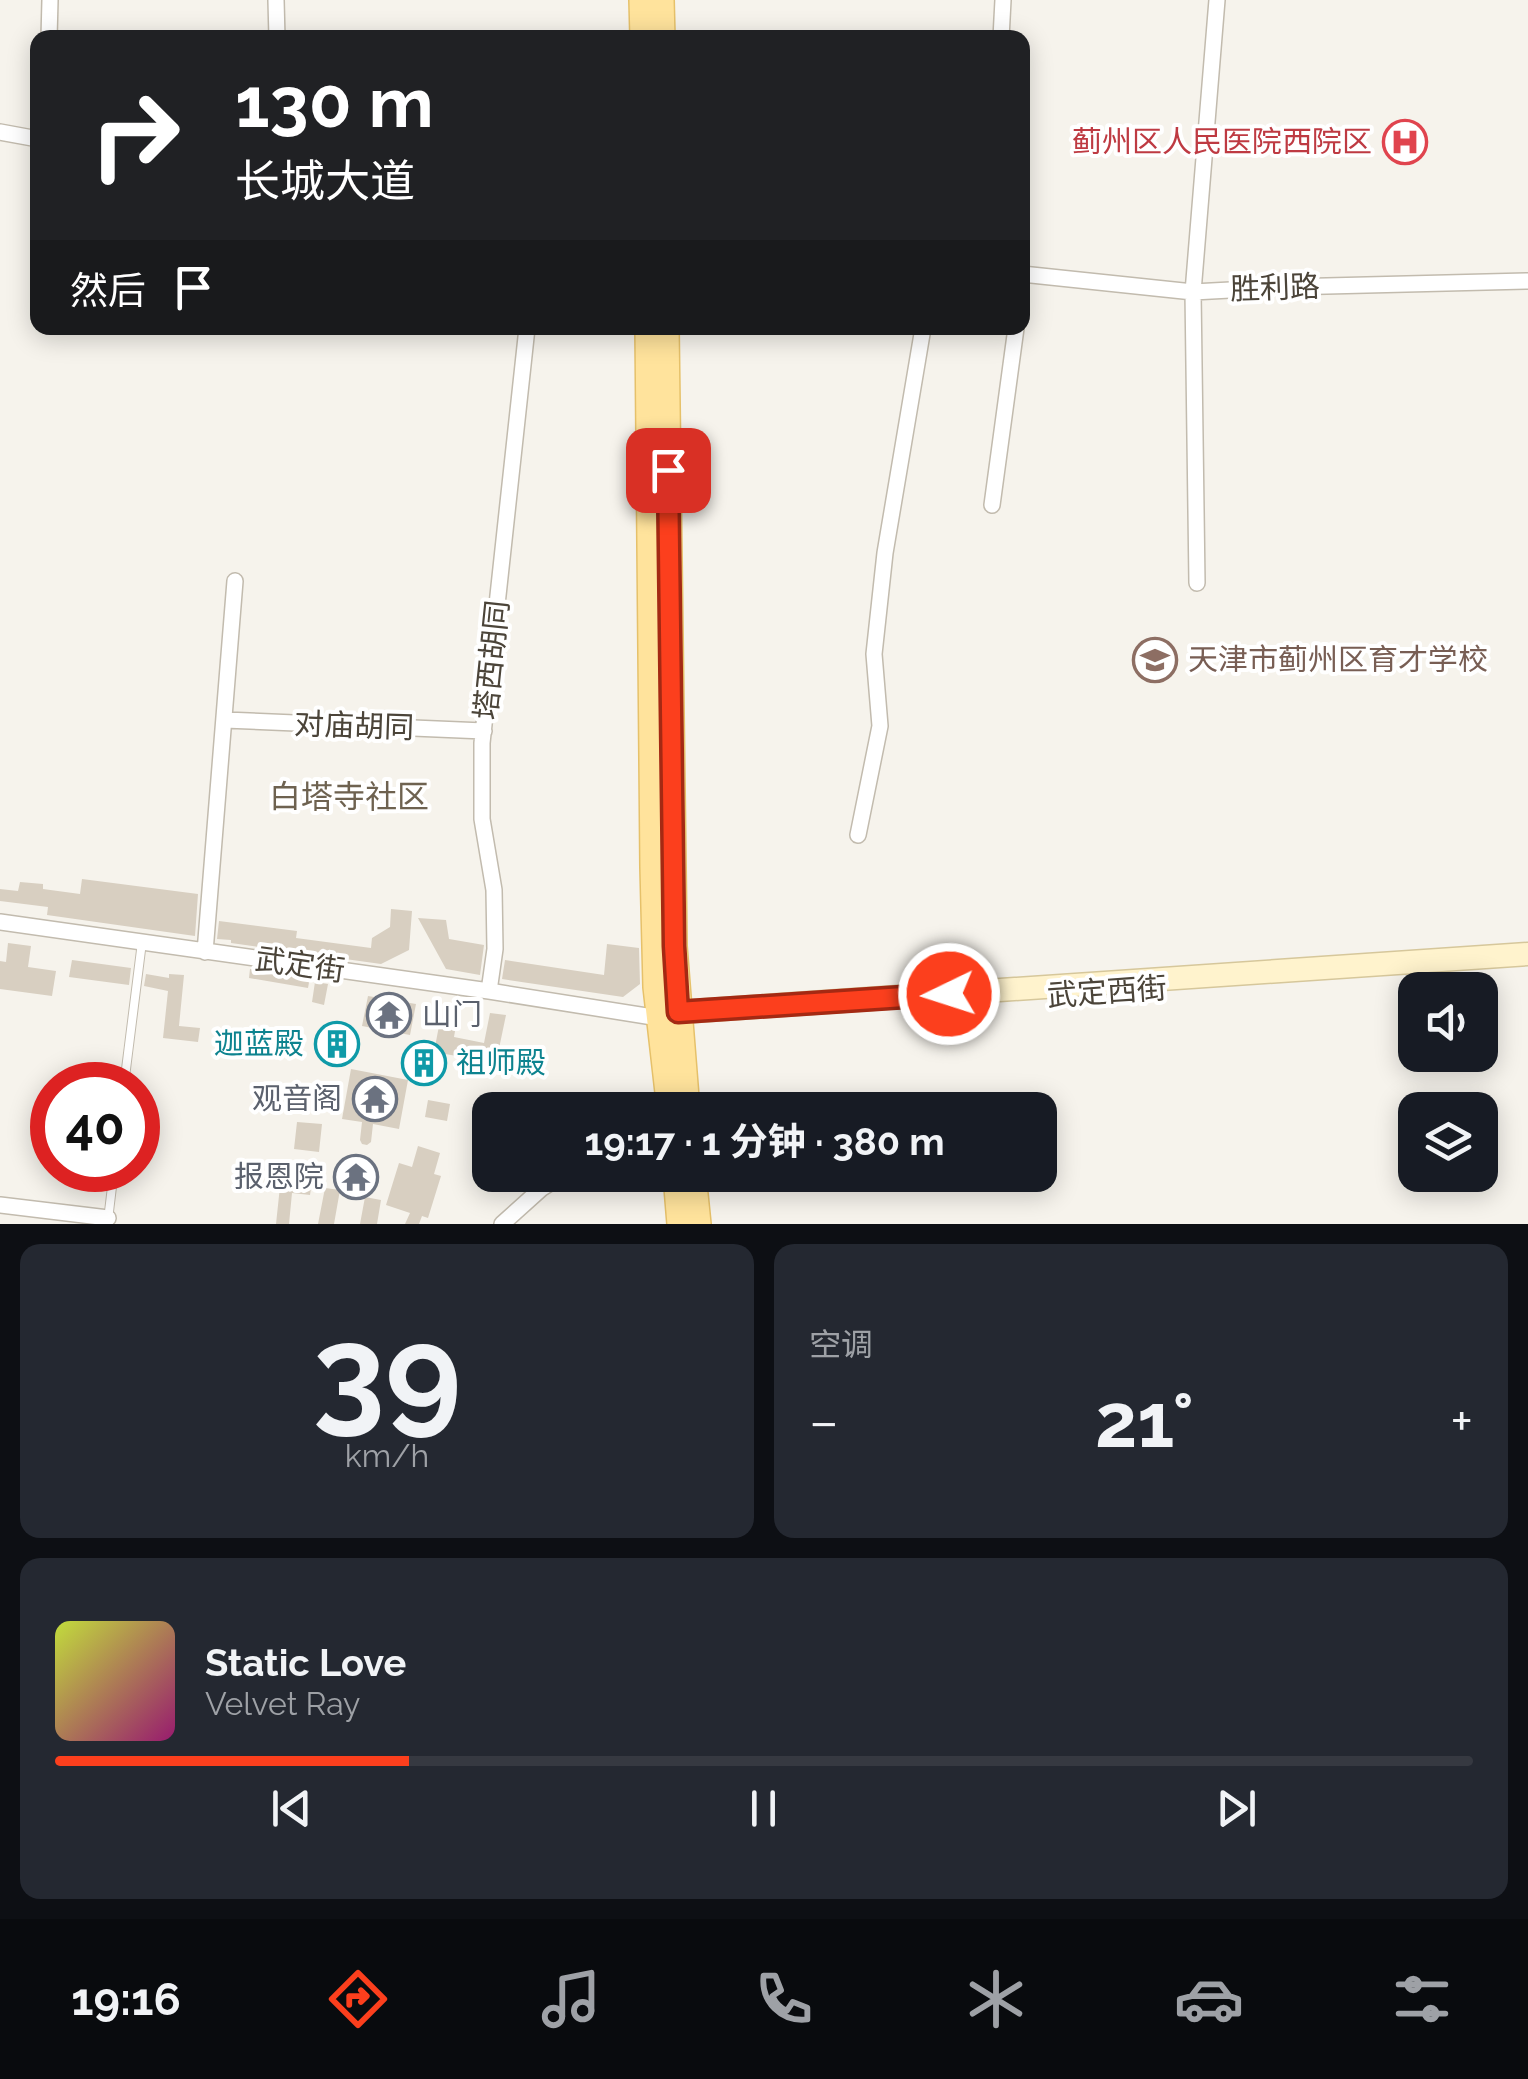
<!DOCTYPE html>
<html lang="zh">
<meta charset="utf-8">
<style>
:root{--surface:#171b24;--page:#242831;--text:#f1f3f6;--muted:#9ea1a6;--line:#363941;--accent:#fc3f1d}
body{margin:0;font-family:Raleway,"Noto Sans SC",sans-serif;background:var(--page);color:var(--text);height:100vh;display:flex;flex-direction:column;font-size:38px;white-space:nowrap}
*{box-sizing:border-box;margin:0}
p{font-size:32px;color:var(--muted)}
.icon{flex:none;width:55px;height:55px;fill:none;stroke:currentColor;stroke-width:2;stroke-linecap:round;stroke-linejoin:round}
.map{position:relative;height:1224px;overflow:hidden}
.side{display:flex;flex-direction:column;gap:20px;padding:20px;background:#0d0f14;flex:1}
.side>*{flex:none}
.guide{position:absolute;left:30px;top:30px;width:1000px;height:305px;border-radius:20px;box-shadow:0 5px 25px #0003;background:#202124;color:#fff;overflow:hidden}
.tools{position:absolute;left:1398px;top:972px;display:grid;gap:20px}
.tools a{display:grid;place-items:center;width:100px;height:100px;border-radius:20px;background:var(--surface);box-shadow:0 5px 25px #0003;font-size:50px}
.speed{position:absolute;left:30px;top:1062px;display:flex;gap:20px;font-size:50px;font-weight:700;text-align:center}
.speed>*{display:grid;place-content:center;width:130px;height:130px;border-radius:50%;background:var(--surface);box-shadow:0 5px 25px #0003;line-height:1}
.speed .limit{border:15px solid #d22;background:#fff;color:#111}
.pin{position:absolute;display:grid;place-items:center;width:85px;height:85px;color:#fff;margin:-42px;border-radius:20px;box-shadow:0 5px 15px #0006}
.me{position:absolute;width:110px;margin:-55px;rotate:266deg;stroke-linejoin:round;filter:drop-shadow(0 0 8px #0008)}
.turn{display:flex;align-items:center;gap:35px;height:210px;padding:0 40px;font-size:45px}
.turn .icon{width:130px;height:130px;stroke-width:2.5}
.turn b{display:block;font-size:70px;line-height:85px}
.then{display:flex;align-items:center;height:95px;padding:0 40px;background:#0003;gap:20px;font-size:38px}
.big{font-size:75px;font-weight:700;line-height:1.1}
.side .card{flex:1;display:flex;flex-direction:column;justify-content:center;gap:15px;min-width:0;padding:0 35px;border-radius:20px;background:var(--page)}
.side .dial{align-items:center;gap:0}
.dial b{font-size:130px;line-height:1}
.song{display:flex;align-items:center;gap:30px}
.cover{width:120px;height:120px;border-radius:15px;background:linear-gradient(135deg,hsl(70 70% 55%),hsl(320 70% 35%))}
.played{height:10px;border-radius:5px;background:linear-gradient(90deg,var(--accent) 25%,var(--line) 25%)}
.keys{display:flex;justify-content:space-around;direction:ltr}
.heat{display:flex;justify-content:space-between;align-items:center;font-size:55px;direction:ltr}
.side .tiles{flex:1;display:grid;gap:20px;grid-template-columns:1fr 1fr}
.card:last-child{grid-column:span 2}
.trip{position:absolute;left:472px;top:1092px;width:585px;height:100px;border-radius:20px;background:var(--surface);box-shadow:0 5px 25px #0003;font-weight:700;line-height:100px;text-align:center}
.tabs{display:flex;height:160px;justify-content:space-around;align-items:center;background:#090b0e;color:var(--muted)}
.tabs .icon{width:70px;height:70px}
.tabs .on{color:var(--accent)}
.tabs b{font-size:45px;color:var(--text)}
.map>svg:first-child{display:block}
</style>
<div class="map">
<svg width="1528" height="1224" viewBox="0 0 1528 1224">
<rect width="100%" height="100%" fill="#f6f3ec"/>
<path fill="#d8cfc1" d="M82,879L198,894L195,936L47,915L48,907L0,901V889L18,891L20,882L43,884V889L80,894Z
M391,909L412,911L409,950L381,964L231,943V940L217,939L219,921L297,931L296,938L371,948L372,938L390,927Z
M418,918L446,920L449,939L484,945L480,975L446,969Z
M8,943L31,946L28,967L56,971L52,996L0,989V961L6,962Z
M607,944L639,948L640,984L623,997L502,979L505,960L604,975Z
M72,960L131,968L129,985L69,977Z
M250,969L310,977L308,988L249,978Z
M146,974L169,978V974L184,975L179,1026L200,1028L198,1042L163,1038L168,991L144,986Z
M315,982L328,984L324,1005L312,1002Z
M368,996L416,1004L410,1035L362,1026Z
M443,1005L459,1008L454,1037L484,1043L490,1013L506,1015L496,1063L434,1052Z
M330,1031L349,1034L345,1058L325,1054Z
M417,1050L434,1053L430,1076L413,1073Z
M351,1069L408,1080L399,1129L373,1124L371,1142L367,1145L362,1144L360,1140L362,1122L342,1119Z
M428,1100L450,1104L447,1121L425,1117Z
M297,1122L322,1124L319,1152L294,1149Z
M418,1146L440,1153L434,1174L441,1176L428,1218L422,1216L419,1224H405L410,1213L386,1205L399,1163L412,1167Z
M344,1164L371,1169L368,1190L340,1185Z
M281,1177L312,1182L310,1195L292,1193L289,1224H276Z
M325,1188L340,1190L334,1224H318Z
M365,1197L381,1200L377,1224H360Z"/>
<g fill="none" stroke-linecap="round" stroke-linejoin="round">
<defs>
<path id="lane" d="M124,1085L142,942
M108,1220L114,1170"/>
<path id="street" d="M276,0L277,38
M49,38L50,0
M1001,38L1003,0
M0,132L38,139
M1022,274L1193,292L1287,287L1528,281
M992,505L1016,328
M1197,583L1193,292L1217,0
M225,720L484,731
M858,835L880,726L874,654L885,553L923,328
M0,922L489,991L659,1018
M205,952L235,581
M489,991L495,949L494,890L482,819V743L527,328
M0,1205L108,1218
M502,1224L542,1188L563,1175"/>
<path id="secondary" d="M664,1017L679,1012L1528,954"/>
<path id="primary" d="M642,0L643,38
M661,0L662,38
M648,328L653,867L656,987L670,1110
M666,328L674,946L687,1110
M676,1175L680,1224
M693,1175L698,1224"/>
</defs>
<use href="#lane" stroke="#c2bbae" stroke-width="10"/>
<use href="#street" stroke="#c2bbae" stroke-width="18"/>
<use href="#secondary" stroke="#d6c79b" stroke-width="25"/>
<use href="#primary" stroke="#e6c16a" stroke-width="28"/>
<use href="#lane" stroke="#fff" stroke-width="8"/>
<use href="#street" stroke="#fff" stroke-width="15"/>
<use href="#secondary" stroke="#fff3cd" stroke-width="22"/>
<use href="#primary" stroke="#ffe39c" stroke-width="25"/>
</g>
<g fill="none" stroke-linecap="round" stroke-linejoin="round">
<defs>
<path id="route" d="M668,470L674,946L678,1012L949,994"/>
</defs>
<use href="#route" stroke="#a42913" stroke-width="25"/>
<use href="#route" stroke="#fc3f1d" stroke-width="18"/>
</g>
<defs>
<symbol id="hospital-ring" viewBox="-11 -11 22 22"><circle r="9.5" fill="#fff" stroke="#e0444e" stroke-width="1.5"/><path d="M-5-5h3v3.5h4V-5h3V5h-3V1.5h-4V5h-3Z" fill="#e0444e"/></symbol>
<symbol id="school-ring" viewBox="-11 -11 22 22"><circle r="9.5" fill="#fff" stroke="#8d6e63" stroke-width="1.5"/><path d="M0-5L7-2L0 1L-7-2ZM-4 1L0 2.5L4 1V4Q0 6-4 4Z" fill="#8d6e63"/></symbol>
<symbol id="temple-ring" viewBox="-11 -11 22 22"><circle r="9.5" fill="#fff" stroke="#6b7280" stroke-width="1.5"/><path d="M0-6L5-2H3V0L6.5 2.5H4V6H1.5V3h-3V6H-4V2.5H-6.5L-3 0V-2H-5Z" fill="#6b7280"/></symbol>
<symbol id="building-ring" viewBox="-11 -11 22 22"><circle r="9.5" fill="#fff" stroke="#0f9aa8" stroke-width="1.5"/><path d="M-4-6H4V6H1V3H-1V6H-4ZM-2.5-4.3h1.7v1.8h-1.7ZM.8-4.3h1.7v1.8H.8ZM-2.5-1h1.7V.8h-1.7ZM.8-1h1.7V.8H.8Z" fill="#0f9aa8"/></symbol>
</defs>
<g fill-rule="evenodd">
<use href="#hospital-ring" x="1380" y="117" width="50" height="50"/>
<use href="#school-ring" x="1130" y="635" width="50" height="50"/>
<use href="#temple-ring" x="364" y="990" width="50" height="50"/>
<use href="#building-ring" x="312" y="1019" width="50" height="50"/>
<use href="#building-ring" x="399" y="1038" width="50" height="50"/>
<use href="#temple-ring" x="350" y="1074" width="50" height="50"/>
<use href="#temple-ring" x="331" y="1152" width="50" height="50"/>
</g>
<g text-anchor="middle" stroke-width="8" stroke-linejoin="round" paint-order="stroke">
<g font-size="30" fill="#be3a42" stroke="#fff" text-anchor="end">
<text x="1372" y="152">蓟州区人民医院西院区</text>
</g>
<g font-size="30" fill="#4b4439" stroke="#fff">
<text transform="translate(1275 288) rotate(-2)" y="10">胜利路</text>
<text transform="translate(492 660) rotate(-84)" y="10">塔西胡同</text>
<text transform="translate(354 726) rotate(2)" y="10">对庙胡同</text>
<text transform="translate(300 965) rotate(8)" y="10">武定街</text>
<text transform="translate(1107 992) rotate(-4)" y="10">武定西街</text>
</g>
<g font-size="30" fill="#785e54" stroke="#fff" text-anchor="start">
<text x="1188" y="670">天津市蓟州区育才学校</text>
</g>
<g font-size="30" fill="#5b616d" stroke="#fff" text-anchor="end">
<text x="422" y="1025" text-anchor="start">山门</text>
<text x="342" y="1109">观音阁</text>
<text x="324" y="1187">报恩院</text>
</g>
<g font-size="30" fill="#0d838f" stroke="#fff" text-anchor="end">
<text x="304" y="1054">迦蓝殿</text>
<text x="456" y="1073" text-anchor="start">祖师殿</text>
</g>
<g font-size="32" fill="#6e6250" stroke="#fff">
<text x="349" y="808">白塔寺社区</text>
</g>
</g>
</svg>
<div class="tools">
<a><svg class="icon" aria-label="sound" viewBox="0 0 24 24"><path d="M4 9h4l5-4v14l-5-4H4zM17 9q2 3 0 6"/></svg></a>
<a><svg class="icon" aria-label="layers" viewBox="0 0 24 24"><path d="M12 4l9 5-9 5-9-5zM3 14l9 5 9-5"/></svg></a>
</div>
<div class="speed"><div class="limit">40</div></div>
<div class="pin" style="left:668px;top:470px;background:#d93025"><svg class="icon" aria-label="arrive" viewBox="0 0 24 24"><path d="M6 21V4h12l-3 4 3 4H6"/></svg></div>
<svg class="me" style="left:949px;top:994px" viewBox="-20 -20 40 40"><circle r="17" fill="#fc3f1d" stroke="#fff" stroke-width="3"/><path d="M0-11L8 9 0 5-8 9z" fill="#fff"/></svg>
<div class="trip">19:17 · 1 分钟 · 380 m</div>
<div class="guide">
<div class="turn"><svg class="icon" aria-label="right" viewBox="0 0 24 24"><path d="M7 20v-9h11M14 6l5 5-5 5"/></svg><div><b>130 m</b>长城大道</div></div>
<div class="then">然后<svg class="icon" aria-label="arrive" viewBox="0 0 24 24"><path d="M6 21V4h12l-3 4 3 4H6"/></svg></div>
</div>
</div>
<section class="side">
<div class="tiles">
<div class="card dial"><b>39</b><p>km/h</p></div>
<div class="card"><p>空调</p>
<div class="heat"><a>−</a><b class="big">21°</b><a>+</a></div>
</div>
<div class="card">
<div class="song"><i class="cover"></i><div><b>Static Love</b><p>Velvet Ray</p></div></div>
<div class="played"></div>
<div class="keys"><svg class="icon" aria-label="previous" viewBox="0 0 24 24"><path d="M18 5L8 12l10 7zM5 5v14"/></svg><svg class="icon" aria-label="pause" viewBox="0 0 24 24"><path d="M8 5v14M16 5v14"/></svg><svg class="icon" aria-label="next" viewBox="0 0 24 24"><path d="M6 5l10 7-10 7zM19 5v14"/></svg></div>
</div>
</div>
</section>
<nav class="tabs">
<b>19:16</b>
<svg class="icon on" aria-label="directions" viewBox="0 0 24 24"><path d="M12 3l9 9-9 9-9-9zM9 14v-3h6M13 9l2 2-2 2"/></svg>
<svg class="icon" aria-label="music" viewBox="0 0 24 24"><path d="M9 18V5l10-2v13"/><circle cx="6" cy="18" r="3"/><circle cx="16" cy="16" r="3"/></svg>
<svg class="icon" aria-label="phone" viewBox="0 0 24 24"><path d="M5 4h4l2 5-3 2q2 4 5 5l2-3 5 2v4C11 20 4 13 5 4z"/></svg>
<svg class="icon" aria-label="climate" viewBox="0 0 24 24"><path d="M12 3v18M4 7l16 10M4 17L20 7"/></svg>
<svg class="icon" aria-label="car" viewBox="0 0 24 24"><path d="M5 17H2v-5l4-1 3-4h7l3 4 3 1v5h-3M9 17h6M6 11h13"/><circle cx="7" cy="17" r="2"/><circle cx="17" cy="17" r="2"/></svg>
<svg class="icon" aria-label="filters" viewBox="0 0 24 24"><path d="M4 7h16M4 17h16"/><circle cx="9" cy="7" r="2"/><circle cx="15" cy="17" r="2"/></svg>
</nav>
